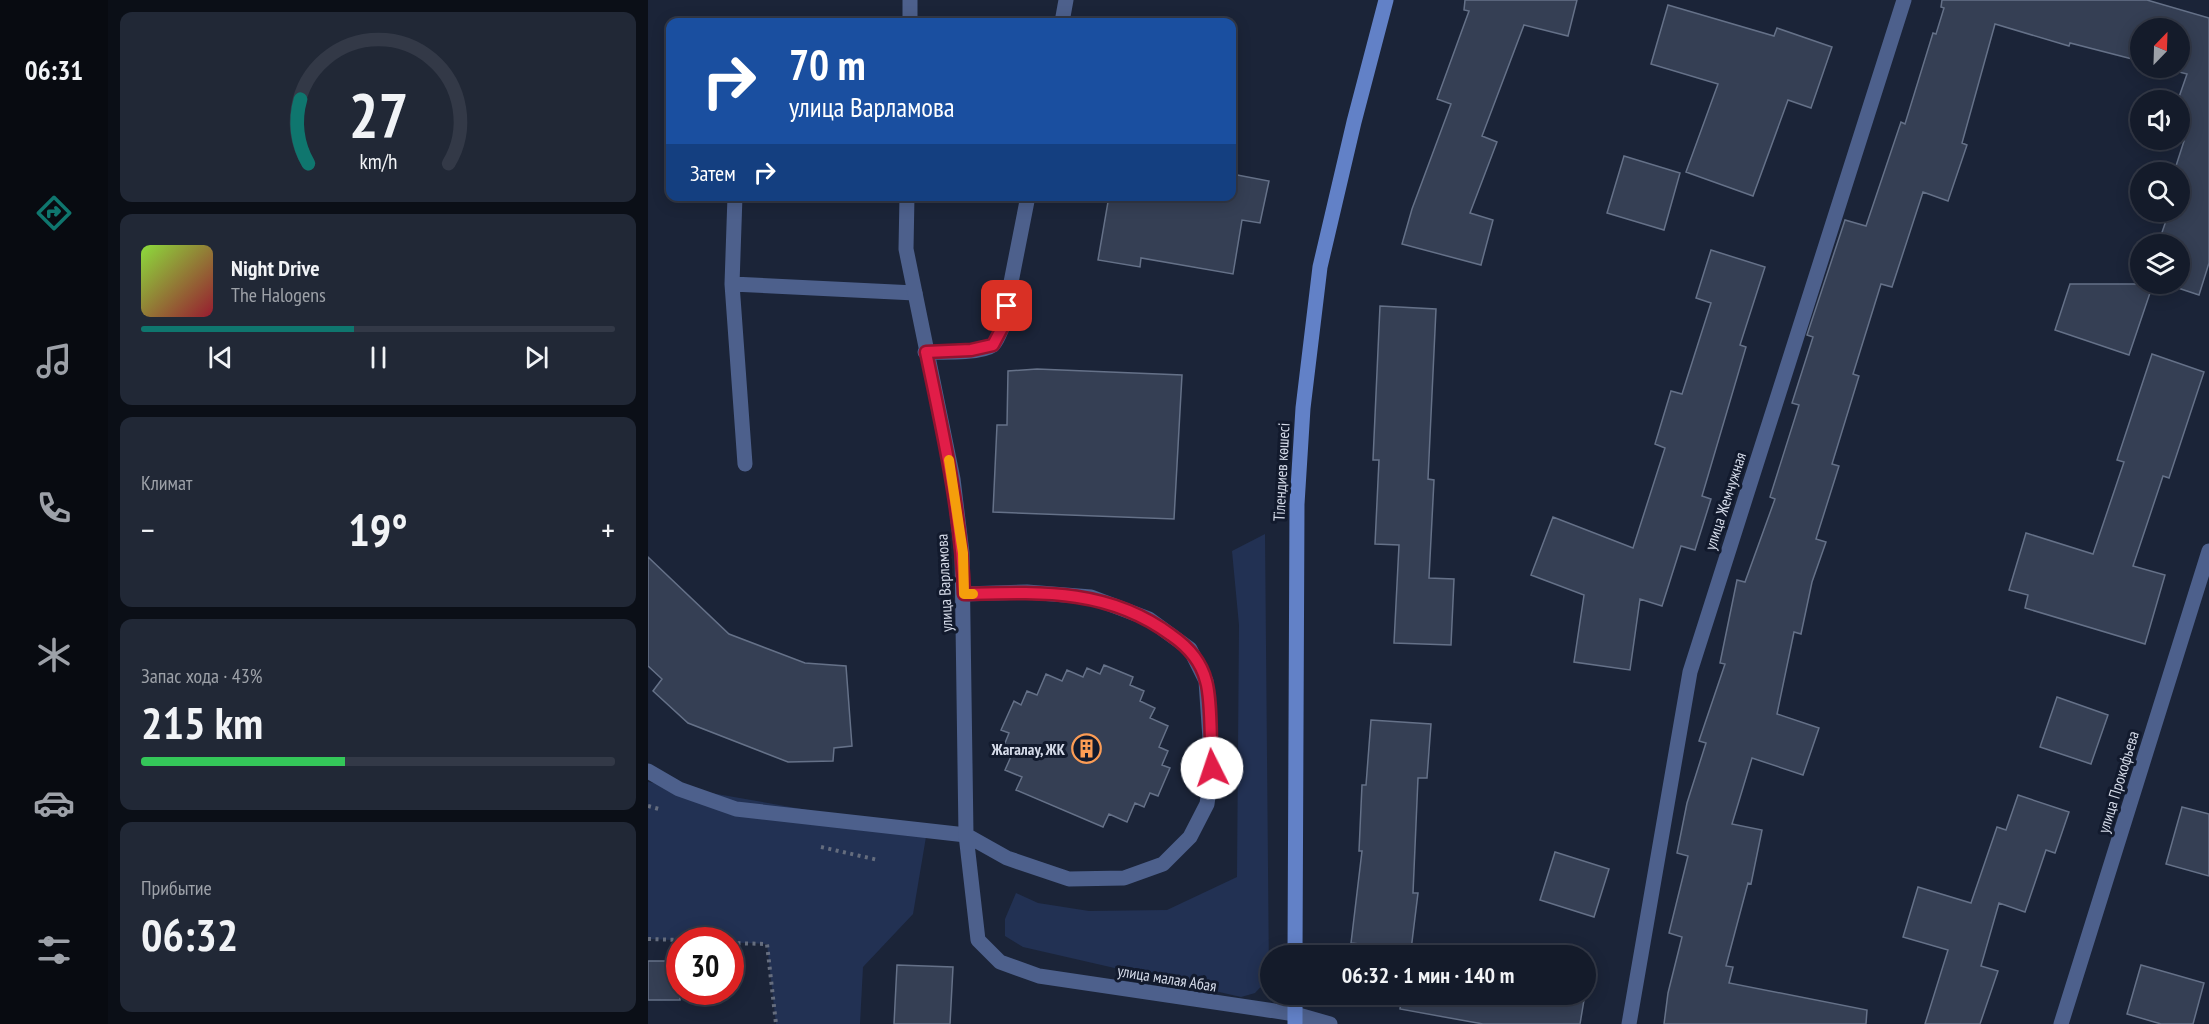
<!DOCTYPE html>
<html lang="ru">
<meta charset="utf-8">
<style>
:root{--surface:#141b2a;--page:#212836;--text:#f1f3f6;--muted:#9da1a8;--line:#333947;--accent:#0f766e}
body{margin:0;font-family:"PT Sans Narrow",sans-serif;background:var(--page);color:var(--text);height:100vh;display:flex;flex-direction:column;font-size:22px;white-space:nowrap}
*{box-sizing:border-box;margin:0}
p{font-size:20px;color:var(--muted)}
.icon{flex:none;width:33px;height:33px;fill:none;stroke:currentColor;stroke-width:2;stroke-linecap:round;stroke-linejoin:round}
.map{position:relative;flex:1;overflow:hidden}
.sheet{display:flex;flex-direction:column;gap:12px;padding:12px;background:#0b0f17;width:540px}
.sheet>*{flex:none}
.top-card{position:absolute;left:18px;top:18px;width:570px;height:183px;border-radius:12px;box-shadow:0 3px 15px #0003,0 0 0 2px var(--line);background:#1a4fa0;color:#fff;overflow:hidden}
.needle{width:39px;rotate:23deg}
.controls{position:absolute;left:1482px;top:18px;display:grid;gap:12px}
.controls a{display:grid;place-items:center;width:60px;height:60px;border-radius:50%;background:var(--surface);box-shadow:0 3px 15px #0003,0 0 0 2px var(--line);font-size:30px}
.speed{position:absolute;left:18px;top:927px;display:flex;gap:12px;font-size:30px;font-weight:700;text-align:center}
.speed>*{display:grid;place-content:center;width:78px;height:78px;border-radius:50%;background:var(--surface);box-shadow:0 3px 15px #0003,0 0 0 2px var(--line);line-height:1}
.speed .limit{border:9px solid #d22;background:#fff;color:#111}
.pin{position:absolute;display:grid;place-items:center;width:51px;height:51px;color:#fff;margin:-26px;border-radius:12px;box-shadow:0 3px 9px #0006}
.me{position:absolute;width:66px;margin:-33px;rotate:356deg;stroke-linejoin:round;filter:drop-shadow(0 0 4px #0008)}
.turn{display:flex;align-items:center;gap:21px;height:126px;padding:0 24px;font-size:27px}
.turn .icon{width:78px;height:78px;stroke-width:2.5}
.turn b{display:block;font-size:42px;line-height:51px}
.then{display:flex;align-items:center;height:57px;padding:0 24px;background:#0003;gap:12px;font-size:22px}
.big{font-size:45px;font-weight:700;line-height:1.1}
.sheet .card{flex:1;display:flex;flex-direction:column;justify-content:center;gap:9px;min-width:0;padding:0 21px;border-radius:12px;background:var(--page)}
.sheet .dial{align-items:center;gap:0}
.dial svg{height:156px;overflow:visible;fill:none;stroke:var(--line);stroke-width:7;stroke-linecap:round;text-anchor:middle}
.dial text{fill:var(--text);stroke:none}
.song{display:flex;align-items:center;gap:18px}
.cover{width:72px;height:72px;border-radius:9px;background:linear-gradient(135deg,hsl(90 70% 55%),hsl(350 70% 35%))}
.played{height:6px;border-radius:3px;background:linear-gradient(90deg,var(--accent) 45%,var(--line) 45%)}
.keys{display:flex;justify-content:space-around;direction:ltr}
.heat{display:flex;justify-content:space-between;align-items:center;font-size:33px;direction:ltr}
.charge{height:9px;border-radius:4px;background:linear-gradient(90deg,#34c759 43%,var(--line) 0)}
.trip{position:absolute;left:612px;top:945px;width:336px;height:60px;border-radius:30px;background:var(--surface);box-shadow:0 3px 15px #0003,0 0 0 2px var(--line);font-weight:700;line-height:60px;text-align:center}
main{display:flex;flex:1;min-height:0}
.dock{display:flex;flex-direction:column;width:108px;justify-content:space-around;align-items:center;background:#080b11;color:var(--muted)}
.dock .icon{width:42px;height:42px}
.dock .on{color:var(--accent)}
.dock b{font-size:27px;color:var(--text)}
.map>svg:first-child{display:block}
</style>
<main>
<nav class="dock">
<b>06:31</b>
<svg class="icon on" aria-label="directions" viewBox="0 0 24 24"><path d="M12 3l9 9-9 9-9-9zM9 14v-3h6M13 9l2 2-2 2"/></svg>
<svg class="icon" aria-label="music" viewBox="0 0 24 24"><path d="M9 18V5l10-2v13"/><circle cx="6" cy="18" r="3"/><circle cx="16" cy="16" r="3"/></svg>
<svg class="icon" aria-label="phone" viewBox="0 0 24 24"><path d="M5 4h4l2 5-3 2q2 4 5 5l2-3 5 2v4C11 20 4 13 5 4z"/></svg>
<svg class="icon" aria-label="climate" viewBox="0 0 24 24"><path d="M12 3v18M4 7l16 10M4 17L20 7"/></svg>
<svg class="icon" aria-label="car" viewBox="0 0 24 24"><path d="M5 17H2v-5l4-1 3-4h7l3 4 3 1v5h-3M9 17h6M6 11h13"/><circle cx="7" cy="17" r="2"/><circle cx="17" cy="17" r="2"/></svg>
<svg class="icon" aria-label="filters" viewBox="0 0 24 24"><path d="M4 7h16M4 17h16"/><circle cx="9" cy="7" r="2"/><circle cx="15" cy="17" r="2"/></svg>
</nav>
<section class="sheet">
<div class="card dial"><svg viewBox="0 0 100 80">
<path d="M14 69A42 42 0 1 1 86 69"/>
<path d="M14 69A42 42 0 0 1 10 36" stroke="#0f766e"/>
<text x="50" y="56" font-size="32" font-weight="700">27</text>
<text x="50" y="72" font-size="11">km/h</text>
</svg></div>
<div class="card">
<div class="song"><i class="cover"></i><div><b>Night Drive</b><p>The Halogens</p></div></div>
<div class="played"></div>
<div class="keys"><svg class="icon" aria-label="previous" viewBox="0 0 24 24"><path d="M18 5L8 12l10 7zM5 5v14"/></svg><svg class="icon" aria-label="pause" viewBox="0 0 24 24"><path d="M8 5v14M16 5v14"/></svg><svg class="icon" aria-label="next" viewBox="0 0 24 24"><path d="M6 5l10 7-10 7zM19 5v14"/></svg></div>
</div>
<div class="card"><p>Климат</p>
<div class="heat"><a>−</a><b class="big">19°</b><a>+</a></div>
</div>
<div class="card"><p>Запас хода · 43%</p><b class="big">215 km</b><div class="charge"></div></div>
<div class="card"><p>Прибытие</p><b class="big">06:32</b></div>
</section>
<div class="map">
<svg width="1561" height="1024" viewBox="0 0 1561 1024">
<rect width="100%" height="100%" fill="#1b2438"/>
<path fill="#223153" d="M617,534L621,978L607,993L593,997L375,947L357,936V919L368,893L390,903L441,911L519,910L589,877L591,625L584,551Z
M0,782L279,831L265,914L215,967L212,1024H128L119,944L0,939Z"/>
<path fill="#353f54" stroke="#657188" stroke-width="1.5" d="M817,0H929L920,36L876,25L834,136L849,142L822,213L845,220L833,265L754,244L764,209L803,104L789,99L821,11L816,10Z
M1294,0H1499L1561,18V263L1551,295L1518,284H1532V244H1510L1521,212H1532V172H1526L1536,141L1530,140V100L1539,74L1516,68H1532V28H1492V61L1422,43L1421,46L1347,24L1314,143L1319,145L1300,201L1275,192L1244,287L1233,284L1205,374L1211,376L1184,464L1191,466L1168,539L1178,542L1164,582L1153,634L1146,632L1129,714L1171,728L1155,775L1104,758L1084,824L1114,830L1103,884L1100,883L1078,966L1085,967L1081,983L1219,1010L1218,1024H1016L1020,993L1034,937L1021,933L1040,856L1029,853L1039,803L1058,743L1051,741L1077,664L1072,663L1089,580L1097,582L1127,499L1122,497L1151,405L1144,403L1165,337L1159,335L1197,220L1218,226L1253,122L1257,124L1285,33L1288,34L1296,8L1293,7Z
M1020,5L1126,36L1129,28L1184,47L1163,108L1140,100L1105,196L1038,172L1070,84L1003,64Z
M976,156L1032,173L1016,230L959,213Z
M584,174L621,181L612,223L594,220L585,274L493,258L492,267L450,260L461,196H584Z
M1063,250L1117,267L1092,345L1098,347L1054,496L1063,499L1047,550L1033,546L1014,606L992,599L982,670L926,662L936,595L883,575L905,517L985,548L1017,448L1007,444L1023,391L1034,394L1063,303L1048,298Z
M1422,284H1505L1481,355L1407,330Z
M732,306L788,309L780,479L786,480L781,578L806,579L803,645L746,643L751,545L727,544L731,460H725Z
M1504,354L1556,372L1521,478L1515,476L1485,566L1517,575L1497,644L1377,608L1380,595L1361,590L1378,533L1445,554L1476,462L1469,460Z
M389,369L534,375L526,519L345,512L349,425H359L360,371Z
M0,557L81,634L157,663L198,666L204,746L186,748L185,761L140,762L40,723L5,691L14,679L0,666Z
M456,665L485,677L482,685L496,691L492,701L507,708L502,718L520,726L511,747L520,751L514,765L522,768L510,796L502,793L496,807L487,803L479,822L461,814L455,827L368,790L374,777L357,770L365,752L355,748L361,733L353,730L366,701L373,705L379,691L389,695L398,674L414,681L419,670L435,677L439,668L452,674Z
M1409,697L1460,715L1443,764L1392,747Z
M723,720L783,724L779,778H770L765,893H770L763,950L703,943L714,851H711L714,785H718Z
M1370,795L1421,812L1407,853L1398,850L1377,912L1351,903L1333,966L1350,971L1332,1024H1277L1300,950L1255,937L1270,887L1323,903L1349,827L1358,830Z
M1534,807L1561,814V876L1518,864Z
M907,852L961,869L946,917L892,900Z
M0,961H32V1000H0Z
M249,965L305,967L302,1024H246Z
M1493,965L1556,983L1545,1024H1513L1479,1014Z
M754,994H937L932,1024H835L752,1009Z"/>
<g fill="none" stroke-linecap="round" stroke-linejoin="round">
<path stroke="#656d7e" stroke-width="4" stroke-dasharray="3 4.5" stroke-linecap="butt" d="M0,806L11,809
M173,847L230,860
M0,939L32,940
M82,943L119,944L128,1024"/>
<path stroke="#4d608c" stroke-width="15" d="M84,284L87,196
M97,464L84,284L267,293
M0,771L31,789L88,809L318,835"/>
<path stroke="#4d608c" stroke-width="15" d="M262,22V0
M414,22L418,0
M259,196L258,249L305,479L314,553L318,835L330,940L352,962L391,976L647,1014L682,1024
M277,352C293,352 332,354 345,345C349,341 352,333 354,328L380,196
M316,594L379,592L443,597L501,619L542,649L558,681L564,768L559,804L542,837L515,864L476,878L421,879L359,858L318,835
M981,1024L1042,672L1256,0
M1413,1024L1561,551"/>
<path stroke="#6281c7" stroke-width="15" d="M647,956L649,504L655,408L672,267L706,122L738,0
M647,1024V994"/>
</g>
<g fill="none" stroke-linecap="round" stroke-linejoin="round">
<defs>
<path id="route" d="M359,306L354,328L345,345L323,350L278,352C295,433 313,512 316,594C391,592 460,588 523,635C539,646 553,661 558,681C564,700 562,745 564,768"/>
</defs>
<use href="#route" stroke="#92132f" stroke-width="15"/>
<use href="#route" stroke="#e11d48" stroke-width="10"/>
<path stroke="#f59e0b" stroke-width="10" d="M301,460L315,553L316,594H325"/>
</g>
<defs>
<symbol id="building-ring" viewBox="-11 -11 22 22"><circle r="9.5" fill="#121a2d" stroke="#fd9d55" stroke-width="1.5"/><path d="M-4-6H4V6H1V3H-1V6H-4ZM-2.5-4.3h1.7v1.8h-1.7ZM.8-4.3h1.7v1.8H.8ZM-2.5-1h1.7V.8h-1.7ZM.8-1h1.7V.8H.8Z" fill="#fd9d55"/></symbol>
</defs>
<g fill-rule="evenodd">
<use href="#building-ring" x="422" y="732" width="33" height="33"/>
</g>
<g text-anchor="middle" stroke-width="6" stroke-linejoin="round" paint-order="stroke">
<g font-size="16" fill="#d4dae8" stroke="#121a2d">
<text transform="translate(633 472) rotate(-87)" y="6">Тілендиев көшесі</text>
<text transform="translate(1077 501) rotate(-72)" y="6">улица Жемчужная</text>
<text transform="translate(296 583) rotate(-93)" y="6">улица Варламова</text>
<text transform="translate(1470 782) rotate(-73)" y="6">улица Прокофьева</text>
<text transform="translate(519 978) rotate(9)" y="6">улица малая Абая</text>
</g>
<g font-size="16" font-weight="bold" fill="#d4dae8" stroke="#121a2d" text-anchor="end">
<text x="417" y="755">Жагалау, ЖК</text>
</g>
</g>
</svg>
<div class="controls">
<a><svg class="needle" viewBox="-14 -14 28 28"><path d="M0-13l5 13h-10z" fill="#e53935"/><path d="M0 13l5-13h-10z" fill="#9da1a8"/></svg></a>
<a><svg class="icon" aria-label="sound" viewBox="0 0 24 24"><path d="M4 9h4l5-4v14l-5-4H4zM17 9q2 3 0 6"/></svg></a>
<a><svg class="icon" aria-label="search" viewBox="0 0 24 24"><circle cx="10" cy="10" r="6"/><path d="M15 15l6 6"/></svg></a>
<a><svg class="icon" aria-label="layers" viewBox="0 0 24 24"><path d="M12 4l9 5-9 5-9-5zM3 14l9 5 9-5"/></svg></a>
</div>
<div class="speed"><div class="limit">30</div></div>
<div class="pin" style="left:359px;top:306px;background:#d93025"><svg class="icon" aria-label="arrive" viewBox="0 0 24 24"><path d="M6 21V4h12l-3 4 3 4H6"/></svg></div>
<svg class="me" style="left:564px;top:768px" viewBox="-20 -20 40 40"><circle r="19" fill="#fff"/><path d="M0-13L10 11 0 6-10 11z" fill="#e11d48"/></svg>
<div class="trip">06:32 · 1 мин · 140 m</div>
<div class="top-card">
<div class="turn"><svg class="icon" aria-label="right" viewBox="0 0 24 24"><path d="M7 20v-9h11M14 6l5 5-5 5"/></svg><div><b>70 m</b>улица Варламова</div></div>
<div class="then">Затем<svg class="icon" aria-label="right" viewBox="0 0 24 24"><path d="M7 20v-9h11M14 6l5 5-5 5"/></svg></div>
</div>
</div>
</main>
